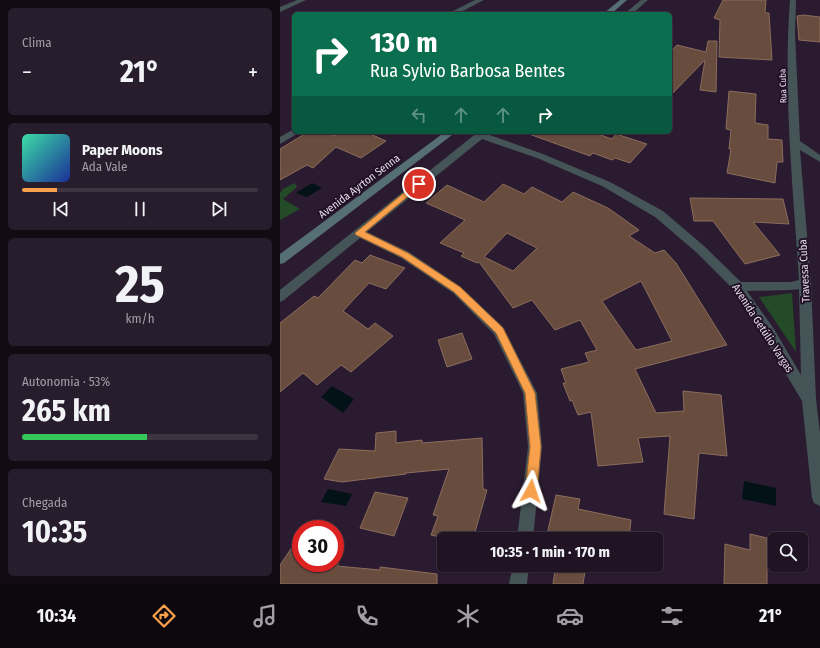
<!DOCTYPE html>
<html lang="pt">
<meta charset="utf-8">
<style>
:root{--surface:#201424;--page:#281d2c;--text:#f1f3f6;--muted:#a29ea6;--line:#3d3341;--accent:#f8a04b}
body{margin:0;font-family:"Fira Sans Condensed",sans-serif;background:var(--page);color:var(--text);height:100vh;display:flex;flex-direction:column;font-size:15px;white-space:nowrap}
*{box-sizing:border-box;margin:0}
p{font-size:13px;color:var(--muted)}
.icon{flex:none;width:22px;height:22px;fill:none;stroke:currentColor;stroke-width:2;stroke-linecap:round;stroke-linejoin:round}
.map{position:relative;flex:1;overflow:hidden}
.sheet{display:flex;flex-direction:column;gap:8px;padding:8px;background:#120b14;width:280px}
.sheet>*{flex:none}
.hud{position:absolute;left:12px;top:12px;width:380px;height:122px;border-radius:6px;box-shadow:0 1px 3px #0004,0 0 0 1px var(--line);background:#0b6e4f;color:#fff;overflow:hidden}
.tools{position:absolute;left:488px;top:532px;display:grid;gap:8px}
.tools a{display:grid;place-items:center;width:40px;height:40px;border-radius:6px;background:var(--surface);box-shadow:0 1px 3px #0004,0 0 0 1px var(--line);font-size:20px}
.speed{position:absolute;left:12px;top:520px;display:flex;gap:8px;font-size:20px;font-weight:700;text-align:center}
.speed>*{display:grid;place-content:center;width:52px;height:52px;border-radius:50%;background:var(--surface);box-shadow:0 1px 3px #0004,0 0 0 1px var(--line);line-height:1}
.speed .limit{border:6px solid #d22;background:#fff;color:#111}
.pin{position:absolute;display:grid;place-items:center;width:34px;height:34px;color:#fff;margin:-17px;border:2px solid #fff;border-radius:50%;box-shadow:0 1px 4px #0007}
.me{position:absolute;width:44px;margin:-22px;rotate:5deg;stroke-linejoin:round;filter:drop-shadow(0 0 3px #0008)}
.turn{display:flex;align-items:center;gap:14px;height:84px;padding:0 12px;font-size:18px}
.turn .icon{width:52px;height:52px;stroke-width:2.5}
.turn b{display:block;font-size:28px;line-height:34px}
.lanes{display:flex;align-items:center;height:38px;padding:0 12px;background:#0003;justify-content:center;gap:20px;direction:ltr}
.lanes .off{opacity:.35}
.big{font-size:30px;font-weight:700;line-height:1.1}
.sheet .widget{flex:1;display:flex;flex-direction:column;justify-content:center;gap:6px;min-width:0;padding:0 14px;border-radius:6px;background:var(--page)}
.sheet .dial{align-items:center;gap:0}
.dial b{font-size:52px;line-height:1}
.song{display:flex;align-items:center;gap:12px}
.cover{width:48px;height:48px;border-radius:6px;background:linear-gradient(135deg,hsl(160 70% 55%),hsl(230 70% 35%))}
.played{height:4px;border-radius:2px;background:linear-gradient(90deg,var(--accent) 15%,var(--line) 15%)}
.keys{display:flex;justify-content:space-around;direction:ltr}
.heat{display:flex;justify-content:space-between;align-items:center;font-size:22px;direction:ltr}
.charge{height:6px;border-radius:3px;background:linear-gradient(90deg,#34c759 53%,var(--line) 0)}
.trip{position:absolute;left:157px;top:532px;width:226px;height:40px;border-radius:6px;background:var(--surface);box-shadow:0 1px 3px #0004,0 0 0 1px var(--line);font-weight:700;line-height:40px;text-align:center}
.tab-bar{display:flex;height:64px;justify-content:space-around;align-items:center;background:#0d080e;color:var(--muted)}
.tab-bar .icon{width:28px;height:28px}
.tab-bar .active{color:var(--accent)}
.tab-bar b{font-size:18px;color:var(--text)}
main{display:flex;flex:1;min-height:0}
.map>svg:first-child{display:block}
</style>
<main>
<section class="sheet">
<div class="widget"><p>Clima</p>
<div class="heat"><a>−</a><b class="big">21°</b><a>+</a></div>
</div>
<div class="widget">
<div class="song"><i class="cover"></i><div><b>Paper Moons</b><p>Ada Vale</p></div></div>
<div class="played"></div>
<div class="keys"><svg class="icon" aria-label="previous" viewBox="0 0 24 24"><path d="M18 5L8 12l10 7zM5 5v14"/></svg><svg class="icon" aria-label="pause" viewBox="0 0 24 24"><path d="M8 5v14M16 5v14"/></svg><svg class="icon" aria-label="next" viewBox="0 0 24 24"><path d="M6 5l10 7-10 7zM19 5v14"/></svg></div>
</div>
<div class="widget dial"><b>25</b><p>km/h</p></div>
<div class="widget"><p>Autonomia · 53%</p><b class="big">265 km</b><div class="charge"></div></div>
<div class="widget"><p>Chegada</p><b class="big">10:35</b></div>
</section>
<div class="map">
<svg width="540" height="584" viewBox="0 0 540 584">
<rect width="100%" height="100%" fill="#2b1b30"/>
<path fill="#244b27" d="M15,183L17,187L3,199L20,209L0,220V193L3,189Z
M512,293L516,352L479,297Z"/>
<path fill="#031216" d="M32,183L42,188L27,197L16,193Z
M52,386L74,399L63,413L41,397Z
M464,481L496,488V506L462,499Z
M48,489L72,494L66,506L41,502Z"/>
<path fill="#684c3d" stroke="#8b6d5d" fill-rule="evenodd" d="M443,0H486L485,13H489L492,60L439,57L440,20L434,18Z
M523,15L540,17V42L519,40L517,16Z
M428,41H437L436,92L420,90L425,60L390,96V52L397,45L426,52Z
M449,91L476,94L475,123L488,125V139L502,140L503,162H497L495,183L447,173L451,149H449L451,130L446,129Z
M28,132H41L45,134L48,133L54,136L60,132H86L106,141L81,158L56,147L33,168L27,165L0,180V149Z
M249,132H312L332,139L336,134L367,144L350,163L335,158L332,160L313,153L310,156L249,134Z
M223,184L244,194L252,187L282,202L293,192L328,208L359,230L349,236L375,253L384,250L396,263L447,345L355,369L376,413L404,411L403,391L441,395L447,456L419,453L414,519L384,514L390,436L358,438L363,462L318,466L311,412L298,415L292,400L290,401L283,383H286L281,369L309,362L305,353L317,350L300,320L275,330L252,300L233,308L199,262L197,263L181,256L184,253L160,243L185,220L146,203L167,185L204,202ZM227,233L257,248L233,271L204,257ZM361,281L392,341L356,350L322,301Z
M410,198L503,199L509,224L473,222L500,255L465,264L433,221H414Z
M90,255L125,268L106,289L89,283L63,311L88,329L95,323L113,336L71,372L61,365L37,385L23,373L0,392V323L34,296L38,298L75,260L82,263Z
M182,333L192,359L167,367L158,340Z
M116,431V443L142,440V443L202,438L203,489L207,490L193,539H168L151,535L158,516L153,515L169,469L126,473V474L62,482L44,479L59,449L95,451L96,433Z
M95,492L128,498L114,536L80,528Z
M276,495L300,499L298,509L351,520L349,539H266Z
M21,534V563H59L57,566L100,570V567L157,574V584H0V565Z
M470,534L487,538V584H444L445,544L470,550Z
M261,565H306L303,584H273L275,571L260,568Z"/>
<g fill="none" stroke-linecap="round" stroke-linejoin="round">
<path fill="#445457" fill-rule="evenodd" d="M17,0H26L0,12V7Z
M195,0H204L177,14H167Z
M361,0H368L352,14H344Z
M510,0H516L515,34L520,141L540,155V162L520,150L531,283L536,399L540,433V506L534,503L532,498L522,401L484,337L454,290L416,252L375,217L322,186L257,158L202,139L87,232L129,252L181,287L223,327L255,389L257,393L262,447L253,539H237L248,447L243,393L214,334L173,293L121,258L80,238L4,300L0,302V290L198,132H209L207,134L263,154L330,182L383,211L424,246L461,282H511L519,280C513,187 503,93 510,0ZM519,289L521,375L494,329L467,291L511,290Z
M14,129V132H19L17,134L0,144V137Z
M233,565H249L247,584H229Z"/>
<path fill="#566f75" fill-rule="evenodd" d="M340,0H347L331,14H323Z
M165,132H176L4,263L0,264V254Z"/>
</g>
<path fill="#f8a04b" stroke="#a16831" d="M137,182H142L143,184L85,232L128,253L180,287L223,328L255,393L261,447L257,491L255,495L251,497L247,495L245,491L250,447L245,393L216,333L174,292L122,257L76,235L75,233Z"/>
<g text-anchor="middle" stroke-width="4" stroke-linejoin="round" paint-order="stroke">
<g font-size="9" fill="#e6dbea" stroke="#211126">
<text transform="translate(503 86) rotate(-92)" y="3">Rua Cuba</text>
</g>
<g font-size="11" fill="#e6dbea" stroke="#211126">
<text transform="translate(79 186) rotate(-37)" y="4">Avenida Ayrton Senna</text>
<text transform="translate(524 271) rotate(-93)" y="4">Travessa Cuba</text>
<text transform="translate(483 328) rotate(57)" y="4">Avenida Getúlio Vargas</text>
</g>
</g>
</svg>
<div class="tools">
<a><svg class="icon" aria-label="search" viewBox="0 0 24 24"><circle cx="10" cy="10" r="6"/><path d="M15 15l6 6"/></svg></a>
</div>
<div class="speed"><div class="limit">30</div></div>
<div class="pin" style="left:139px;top:184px;background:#d93025"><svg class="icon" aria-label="arrive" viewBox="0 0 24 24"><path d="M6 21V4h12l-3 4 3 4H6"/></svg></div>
<svg class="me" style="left:251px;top:491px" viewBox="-20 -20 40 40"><path d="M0-17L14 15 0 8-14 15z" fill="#f8a04b" stroke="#fff" stroke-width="4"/></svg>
<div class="trip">10:35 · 1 min · 170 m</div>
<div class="hud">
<div class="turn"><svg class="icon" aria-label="right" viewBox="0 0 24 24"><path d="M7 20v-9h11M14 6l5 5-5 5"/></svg><div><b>130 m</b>Rua Sylvio Barbosa Bentes</div></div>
<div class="lanes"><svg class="icon off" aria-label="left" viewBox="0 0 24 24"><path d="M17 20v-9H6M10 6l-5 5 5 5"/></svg><svg class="icon off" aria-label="ahead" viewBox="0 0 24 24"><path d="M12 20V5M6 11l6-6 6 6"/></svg><svg class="icon off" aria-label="ahead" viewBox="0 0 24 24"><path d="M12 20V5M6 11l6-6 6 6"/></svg><svg class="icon" aria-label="right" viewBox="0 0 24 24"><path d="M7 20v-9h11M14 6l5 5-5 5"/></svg></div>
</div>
</div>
</main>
<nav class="tab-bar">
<b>10:34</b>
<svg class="icon active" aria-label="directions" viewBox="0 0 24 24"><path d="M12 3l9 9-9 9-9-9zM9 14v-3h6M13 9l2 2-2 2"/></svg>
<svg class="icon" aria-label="music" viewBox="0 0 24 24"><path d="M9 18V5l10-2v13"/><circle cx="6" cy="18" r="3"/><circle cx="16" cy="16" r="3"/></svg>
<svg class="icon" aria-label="phone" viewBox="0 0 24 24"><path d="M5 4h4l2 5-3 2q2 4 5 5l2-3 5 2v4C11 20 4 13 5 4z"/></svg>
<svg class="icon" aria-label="climate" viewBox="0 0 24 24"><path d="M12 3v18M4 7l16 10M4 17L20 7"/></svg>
<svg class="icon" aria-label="car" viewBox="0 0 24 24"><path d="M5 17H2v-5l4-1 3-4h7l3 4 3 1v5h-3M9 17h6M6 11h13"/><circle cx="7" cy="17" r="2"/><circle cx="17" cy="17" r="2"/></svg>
<svg class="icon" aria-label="filters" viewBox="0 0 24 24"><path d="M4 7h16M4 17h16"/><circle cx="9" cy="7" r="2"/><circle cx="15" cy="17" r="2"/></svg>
<b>21°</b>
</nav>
